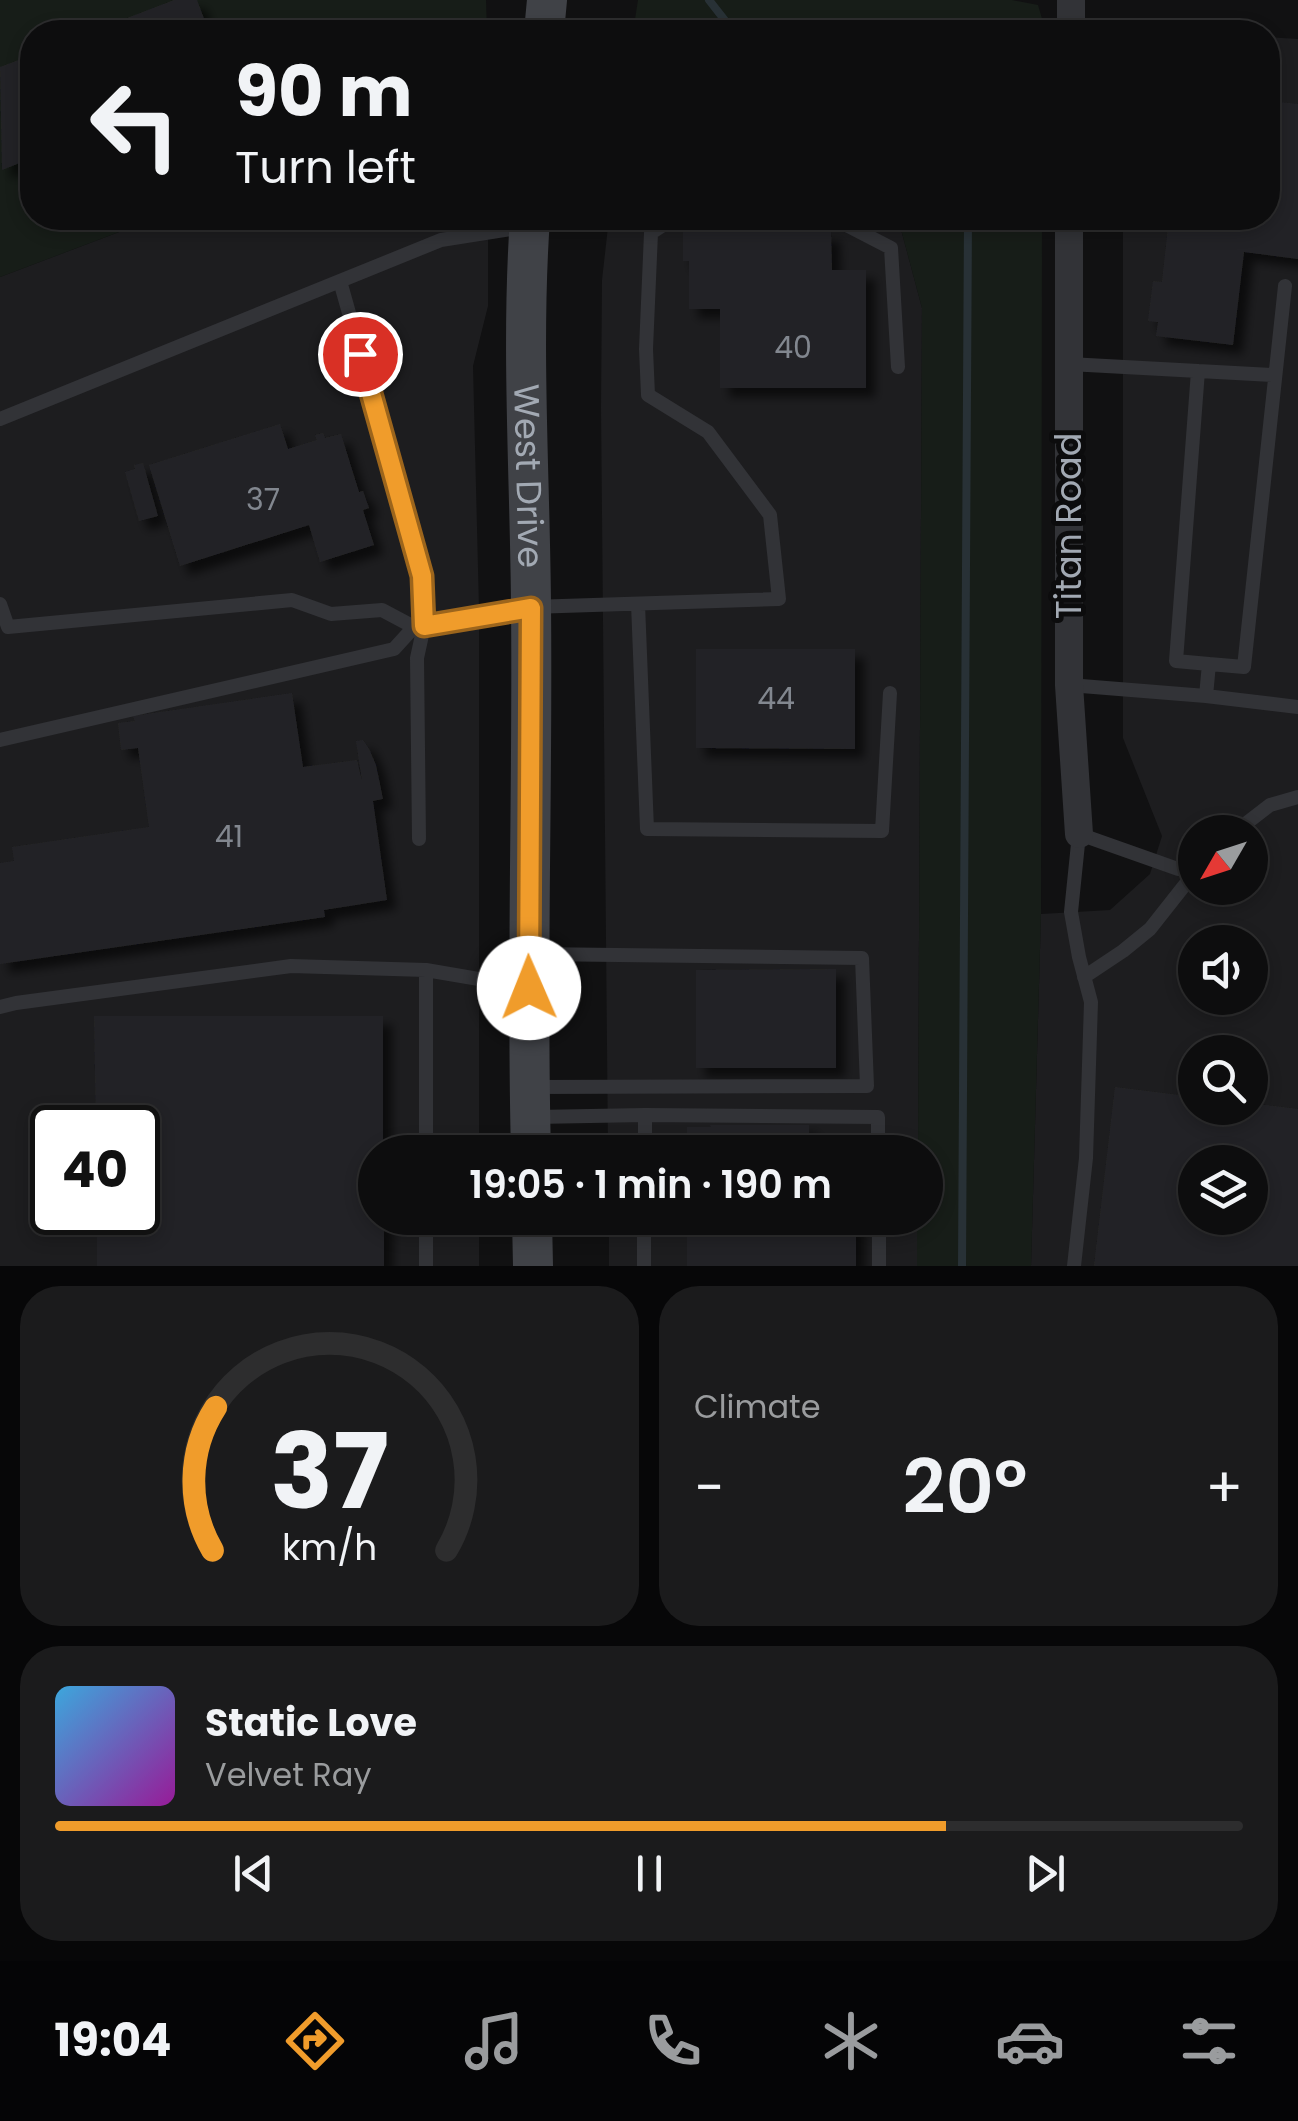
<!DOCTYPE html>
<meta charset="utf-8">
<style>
:root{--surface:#0d0d0e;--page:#1b1b1c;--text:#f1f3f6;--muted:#9a9c9e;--line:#2d2d2e;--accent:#f09c2b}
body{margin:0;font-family:Poppins,sans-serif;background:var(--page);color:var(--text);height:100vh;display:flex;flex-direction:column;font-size:38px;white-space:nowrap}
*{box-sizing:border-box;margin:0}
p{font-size:32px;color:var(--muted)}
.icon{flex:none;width:55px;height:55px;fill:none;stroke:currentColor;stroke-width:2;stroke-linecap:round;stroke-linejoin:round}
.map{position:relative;height:1266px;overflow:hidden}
.details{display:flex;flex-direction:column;gap:20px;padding:20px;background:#070708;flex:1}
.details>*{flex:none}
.top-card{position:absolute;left:20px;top:20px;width:1260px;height:210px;border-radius:40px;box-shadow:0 5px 15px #0003,0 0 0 2px var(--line);background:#0d0d0e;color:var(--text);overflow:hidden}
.needle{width:65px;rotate:231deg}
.controls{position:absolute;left:1178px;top:815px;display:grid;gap:20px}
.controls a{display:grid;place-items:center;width:90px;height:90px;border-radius:50%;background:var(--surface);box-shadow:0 5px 15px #0003,0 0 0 2px var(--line);font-size:50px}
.speed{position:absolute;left:30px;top:1105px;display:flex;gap:20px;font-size:50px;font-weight:700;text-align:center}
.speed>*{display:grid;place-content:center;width:130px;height:130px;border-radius:50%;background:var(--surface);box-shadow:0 5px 15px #0003,0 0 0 2px var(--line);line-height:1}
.speed .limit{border:5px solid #111;border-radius:15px;background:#fff;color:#111}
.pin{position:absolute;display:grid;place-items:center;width:85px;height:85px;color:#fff;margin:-42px;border:5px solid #fff;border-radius:50%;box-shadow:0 2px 10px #0007}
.me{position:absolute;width:110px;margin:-55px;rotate:359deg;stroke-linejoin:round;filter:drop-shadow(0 0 8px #0008)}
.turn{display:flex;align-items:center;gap:35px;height:210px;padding:0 50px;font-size:45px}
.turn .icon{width:130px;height:130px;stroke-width:2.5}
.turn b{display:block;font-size:70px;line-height:85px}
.big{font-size:75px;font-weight:600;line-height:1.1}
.details .widget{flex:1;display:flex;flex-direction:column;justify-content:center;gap:15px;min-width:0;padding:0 35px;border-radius:40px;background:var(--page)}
.details .dial{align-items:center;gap:0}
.dial svg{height:260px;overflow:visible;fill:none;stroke:var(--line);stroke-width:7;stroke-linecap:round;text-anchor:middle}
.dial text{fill:var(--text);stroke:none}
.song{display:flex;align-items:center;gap:30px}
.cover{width:120px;height:120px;border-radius:15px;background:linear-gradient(135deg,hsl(200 70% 55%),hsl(300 70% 35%))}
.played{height:10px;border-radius:5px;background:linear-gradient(90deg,var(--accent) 75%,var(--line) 75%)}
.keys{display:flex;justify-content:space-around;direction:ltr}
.heat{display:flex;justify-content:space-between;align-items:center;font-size:55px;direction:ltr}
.details .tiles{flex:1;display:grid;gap:20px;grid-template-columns:1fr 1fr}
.widget:last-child{grid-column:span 2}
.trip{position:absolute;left:358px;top:1135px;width:585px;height:100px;border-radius:50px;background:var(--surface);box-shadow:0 5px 15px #0003,0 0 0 2px var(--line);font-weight:600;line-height:100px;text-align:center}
.tabs{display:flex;height:160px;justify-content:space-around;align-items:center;background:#050506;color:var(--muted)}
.tabs .icon{width:70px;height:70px}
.tabs .current{color:var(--accent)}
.tabs b{font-size:45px;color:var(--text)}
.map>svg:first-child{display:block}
</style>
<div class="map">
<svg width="1298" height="1266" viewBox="0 0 1298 1266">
<defs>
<filter id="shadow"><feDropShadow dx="9" dy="9" stdDeviation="5" flood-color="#0009"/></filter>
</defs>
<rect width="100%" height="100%" fill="#111112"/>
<path fill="#1d1d1f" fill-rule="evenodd" d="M1268,37L1298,39V1266H1031L1041,914L1110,910L1150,874L1162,836L1123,738V218H1268ZM1195,832H1250V888H1195ZM1195,942H1250V998H1195ZM1195,1052H1250V1108H1195ZM1195,1162H1250V1218H1195Z
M156,218H488V306L473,366L479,608V1152H375V1218H479V1266H0V277ZM52,1128H138V1212H52Z
M609,218H898L922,308L918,1152H608L601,408L602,280Z
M609,1218H917V1266H609Z"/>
<path fill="#171d18" d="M0,0H486L487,32H32V218H156L0,277Z
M638,0H1012L1038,5L1043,22V32H633Z
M898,218H1042L1041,914L1031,1266H917V1218H925V1152H918L922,308Z"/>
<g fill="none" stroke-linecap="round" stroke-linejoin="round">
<path stroke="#283136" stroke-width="8" d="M709,0L734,32
M962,1266L968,218"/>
</g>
<path fill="#242426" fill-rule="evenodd" filter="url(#shadow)" d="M174,0H197L209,32H91Z
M32,55V158L2,170L0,67Z
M1268,101L1298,104V259L1244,252L1233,345L1156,336L1158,322L1148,321L1153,281L1162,282L1169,218H1268Z
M683,232H831L832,270H866V388H720V309H689V261H683Z
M280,424L288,449L317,440L315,435L323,433L325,438L341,434L359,492L363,491L369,508L363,510L374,545L320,562L309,525L180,566L149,465Z
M143,463L158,516L139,521L125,472L135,469L134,465Z
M696,649H855V749L696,748Z
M292,693L303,767L357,760L362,781L356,741L363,740L369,749L376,765L383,799L373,801L387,900L324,910L325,917L0,964V863L14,861L12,847L149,827L138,748L121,750L118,723L135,721L133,716Z
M836,969V1068H696V970Z
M94,1016H383V1152H375V1218H384V1266H97V1212H138V1128H96Z
M1115,1087L1195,1097V1108H1250V1103L1298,1109V1266H1094ZM1195,1162H1250V1218H1195Z
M710,1125H809V1138H856V1152H687V1127H711Z
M680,1218H856V1266H687V1225Z"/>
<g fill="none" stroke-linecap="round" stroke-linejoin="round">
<path stroke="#323337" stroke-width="14" d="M833,218L891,248L898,367
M340,281L423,576L424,626L417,658L419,839
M1069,364L1274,375
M1198,371L1176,661L1209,664
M0,419L441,240L524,227
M0,604L8,627L292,600L331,614L382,610L414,627L531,607L779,599L770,515L708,432L648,395L646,349L651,233L674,218
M638,604L647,829L882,831L890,693
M1069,685L1206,696L1298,707
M1206,696L1209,664L1244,667L1285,286
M0,740L394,649L414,627
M1235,832L1270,805L1298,797
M534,954L862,958L867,1086L535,1087
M426,970V1152
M1084,977L1123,951L1150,929L1195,872
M0,1007L16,1003L291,966L426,970L525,987
M535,1117L645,1115L878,1117V1152
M645,1152V1115
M426,1218V1266
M879,1218V1266
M644,1266V1218
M1074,1266L1086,1158L1091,1002L1079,957L1071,912L1079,834L1178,869H1195"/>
<path stroke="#323337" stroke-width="28" d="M1071,32V0
M1069,218V685L1079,834"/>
<g stroke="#404247" stroke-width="40">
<path d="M544,32L547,0"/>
<path id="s1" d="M530,218C521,346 530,476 531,605C533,788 526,970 531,1152"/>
<path d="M532,1218L533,1266"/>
</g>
</g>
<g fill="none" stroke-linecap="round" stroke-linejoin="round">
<defs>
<path id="route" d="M360,354L422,576L424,626L531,608L529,988"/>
</defs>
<use href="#route" stroke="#9c651c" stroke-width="25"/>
<use href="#route" stroke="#f09c2b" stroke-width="18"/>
</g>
<g text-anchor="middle" stroke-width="10" stroke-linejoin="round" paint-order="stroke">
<g font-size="30" fill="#82878f">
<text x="793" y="358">40</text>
<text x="263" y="510">37</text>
<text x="776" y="709">44</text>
<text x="229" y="847">41</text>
</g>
<g font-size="35" fill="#a2a9b3" stroke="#0c0c0d">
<text dy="12" stroke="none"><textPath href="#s1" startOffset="258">West Drive</textPath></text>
<text transform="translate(1069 526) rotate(-90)" y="12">Titan Road</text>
</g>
</g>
</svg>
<div class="controls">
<a><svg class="needle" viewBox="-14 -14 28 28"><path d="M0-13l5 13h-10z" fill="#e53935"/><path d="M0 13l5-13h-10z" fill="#9a9c9e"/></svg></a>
<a><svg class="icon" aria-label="sound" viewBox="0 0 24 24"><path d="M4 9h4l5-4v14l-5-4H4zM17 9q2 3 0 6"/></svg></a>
<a><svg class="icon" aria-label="search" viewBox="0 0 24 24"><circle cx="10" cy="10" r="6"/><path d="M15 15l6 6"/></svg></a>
<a><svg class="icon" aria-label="layers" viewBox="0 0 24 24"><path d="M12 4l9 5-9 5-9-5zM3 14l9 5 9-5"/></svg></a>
</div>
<div class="speed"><div class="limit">40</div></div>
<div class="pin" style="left:360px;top:354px;background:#d93025"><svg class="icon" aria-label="arrive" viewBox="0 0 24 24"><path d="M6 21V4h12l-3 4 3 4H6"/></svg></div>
<svg class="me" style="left:529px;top:988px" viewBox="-20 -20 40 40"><circle r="19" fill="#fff"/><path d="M0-13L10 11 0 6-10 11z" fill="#f09c2b"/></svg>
<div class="trip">19:05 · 1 min · 190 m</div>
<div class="top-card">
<div class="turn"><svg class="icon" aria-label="left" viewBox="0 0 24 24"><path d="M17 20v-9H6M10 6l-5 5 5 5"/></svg><div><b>90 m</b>Turn left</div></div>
</div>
</div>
<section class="details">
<div class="tiles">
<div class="widget dial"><svg viewBox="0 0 100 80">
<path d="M14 69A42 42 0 1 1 86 69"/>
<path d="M14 69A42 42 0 0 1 15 25" stroke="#f09c2b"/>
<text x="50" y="56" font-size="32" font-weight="700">37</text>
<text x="50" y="72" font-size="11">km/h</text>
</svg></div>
<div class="widget"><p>Climate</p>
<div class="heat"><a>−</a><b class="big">20°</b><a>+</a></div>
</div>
<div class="widget">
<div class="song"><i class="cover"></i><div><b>Static Love</b><p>Velvet Ray</p></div></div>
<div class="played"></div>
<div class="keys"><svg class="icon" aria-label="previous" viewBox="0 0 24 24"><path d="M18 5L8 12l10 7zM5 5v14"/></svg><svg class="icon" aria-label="pause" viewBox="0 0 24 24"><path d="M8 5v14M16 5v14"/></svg><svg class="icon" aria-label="next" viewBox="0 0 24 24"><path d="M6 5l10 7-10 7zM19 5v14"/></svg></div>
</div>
</div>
</section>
<nav class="tabs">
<b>19:04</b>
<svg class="icon current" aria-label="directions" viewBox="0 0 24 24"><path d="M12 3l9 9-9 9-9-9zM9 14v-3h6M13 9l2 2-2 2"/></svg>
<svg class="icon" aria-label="music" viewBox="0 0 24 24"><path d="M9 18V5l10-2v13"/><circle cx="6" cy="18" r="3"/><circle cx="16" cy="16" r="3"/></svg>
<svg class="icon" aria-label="phone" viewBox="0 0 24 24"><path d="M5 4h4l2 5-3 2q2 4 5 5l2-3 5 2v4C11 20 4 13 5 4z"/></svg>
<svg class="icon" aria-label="climate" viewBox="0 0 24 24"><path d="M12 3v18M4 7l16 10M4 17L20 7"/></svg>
<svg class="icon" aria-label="car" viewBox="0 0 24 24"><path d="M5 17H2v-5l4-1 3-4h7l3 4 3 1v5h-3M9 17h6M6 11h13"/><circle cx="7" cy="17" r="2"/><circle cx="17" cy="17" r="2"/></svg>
<svg class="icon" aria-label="filters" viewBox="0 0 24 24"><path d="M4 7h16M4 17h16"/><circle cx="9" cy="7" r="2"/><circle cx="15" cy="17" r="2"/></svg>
</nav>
